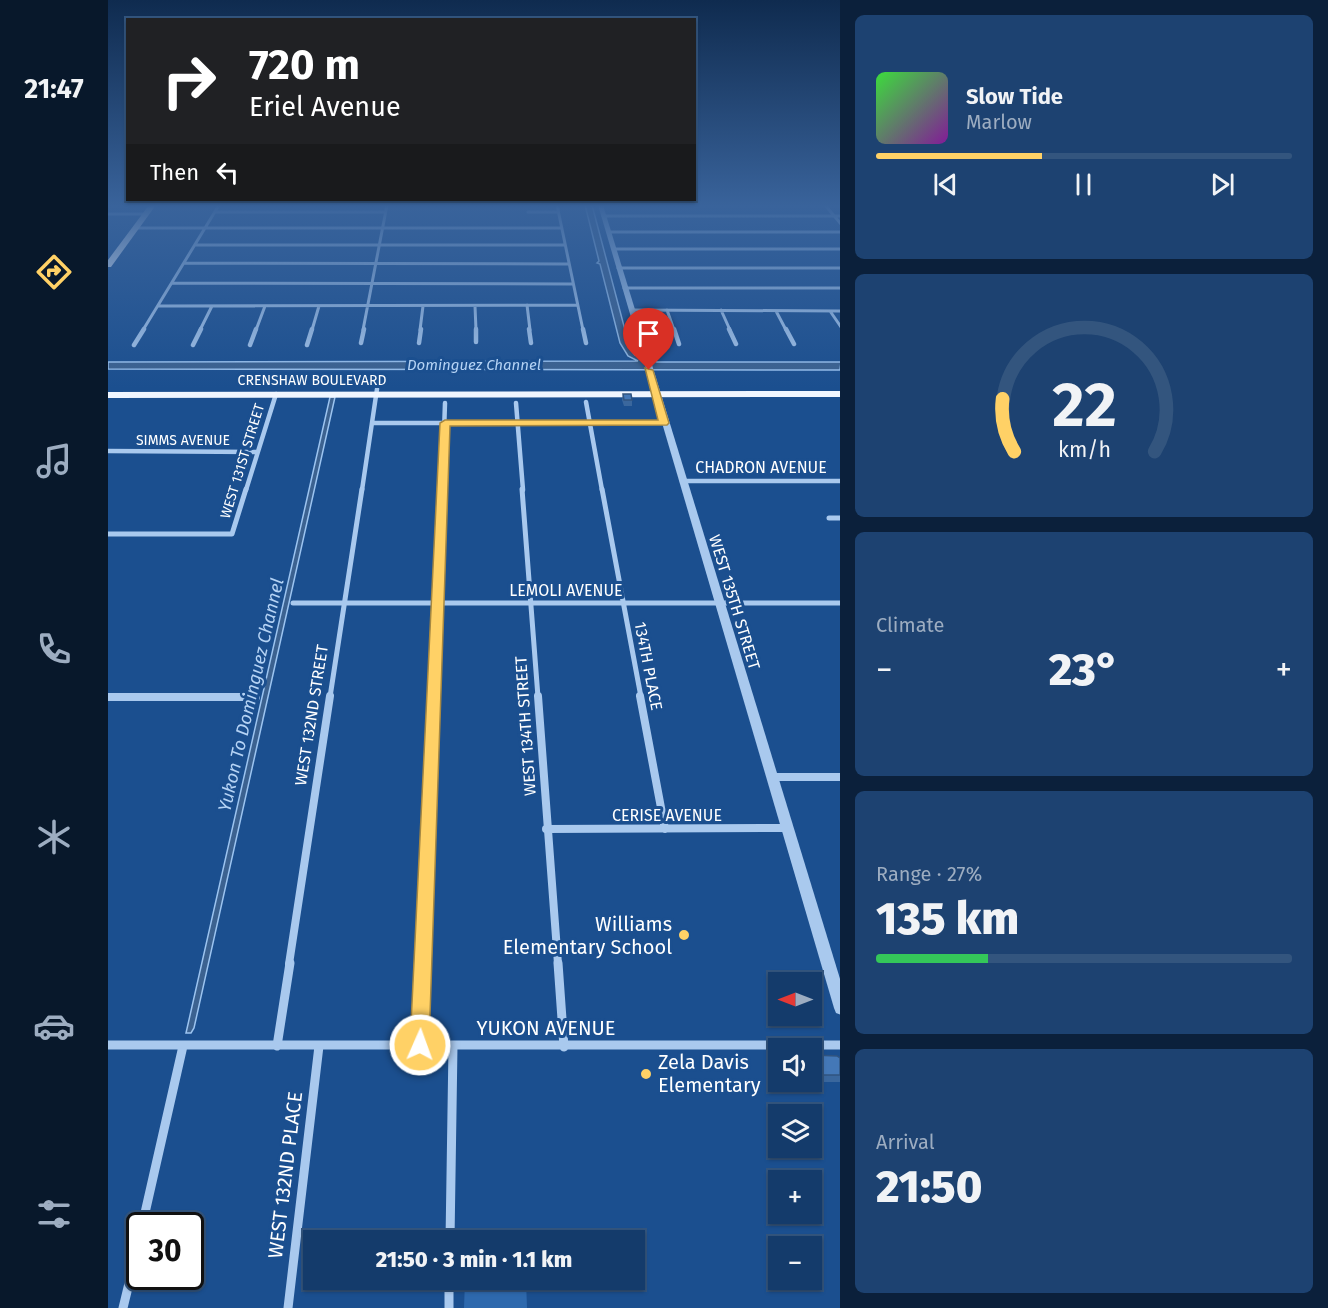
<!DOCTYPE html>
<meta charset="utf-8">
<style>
:root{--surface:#143b6b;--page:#1d4271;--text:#f1f3f6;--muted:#9dadc1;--line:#33557e;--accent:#ffd166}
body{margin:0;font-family:"Fira Sans",sans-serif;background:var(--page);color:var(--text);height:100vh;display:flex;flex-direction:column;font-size:22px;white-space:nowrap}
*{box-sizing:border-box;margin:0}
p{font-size:20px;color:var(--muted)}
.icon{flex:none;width:33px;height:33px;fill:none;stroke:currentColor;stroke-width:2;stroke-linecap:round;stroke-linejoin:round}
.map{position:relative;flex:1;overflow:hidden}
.details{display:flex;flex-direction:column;gap:15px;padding:15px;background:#0b203b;width:488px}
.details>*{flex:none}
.banner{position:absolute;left:18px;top:18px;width:570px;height:183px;border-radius:0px;box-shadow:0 2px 4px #0004,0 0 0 2px var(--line);background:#202124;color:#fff;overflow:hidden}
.needle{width:39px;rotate:270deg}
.controls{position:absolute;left:660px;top:972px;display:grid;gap:12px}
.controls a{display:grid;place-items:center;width:54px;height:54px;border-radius:0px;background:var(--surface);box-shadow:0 2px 4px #0004,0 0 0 2px var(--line);font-size:30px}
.speed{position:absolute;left:18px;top:1212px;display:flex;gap:12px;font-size:30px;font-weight:700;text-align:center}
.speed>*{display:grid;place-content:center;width:78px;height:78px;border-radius:50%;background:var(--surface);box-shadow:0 2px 4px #0004,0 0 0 2px var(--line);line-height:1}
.speed .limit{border:3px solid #111;border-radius:9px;background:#fff;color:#111}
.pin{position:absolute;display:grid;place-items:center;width:51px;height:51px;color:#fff;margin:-62px -26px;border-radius:50% 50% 50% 0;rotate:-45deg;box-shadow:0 0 6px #0007}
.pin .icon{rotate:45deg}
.me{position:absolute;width:66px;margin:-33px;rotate:2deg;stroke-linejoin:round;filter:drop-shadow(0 0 4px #0008)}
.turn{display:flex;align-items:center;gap:21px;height:126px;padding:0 24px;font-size:27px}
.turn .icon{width:78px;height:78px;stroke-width:2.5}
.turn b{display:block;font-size:42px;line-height:51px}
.then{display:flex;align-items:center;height:57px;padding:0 24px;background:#0003;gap:12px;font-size:22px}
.big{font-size:45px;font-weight:800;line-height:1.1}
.details .widget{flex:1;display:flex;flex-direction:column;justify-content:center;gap:9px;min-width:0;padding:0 21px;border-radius:9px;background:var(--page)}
.details .dial{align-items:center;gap:0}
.dial svg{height:156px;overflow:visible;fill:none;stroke:var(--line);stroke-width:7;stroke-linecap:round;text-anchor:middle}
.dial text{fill:var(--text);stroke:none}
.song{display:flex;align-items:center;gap:18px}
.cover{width:72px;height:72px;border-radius:9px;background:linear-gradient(135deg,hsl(120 70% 55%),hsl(290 70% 35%))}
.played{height:6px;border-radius:3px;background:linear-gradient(90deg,var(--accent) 40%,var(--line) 40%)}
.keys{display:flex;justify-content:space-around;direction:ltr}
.heat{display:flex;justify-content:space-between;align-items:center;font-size:33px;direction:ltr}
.charge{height:9px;border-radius:4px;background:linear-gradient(90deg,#34c759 27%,var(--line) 0)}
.trip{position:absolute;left:195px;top:1230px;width:342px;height:60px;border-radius:0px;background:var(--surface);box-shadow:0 2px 4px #0004,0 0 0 2px var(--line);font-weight:800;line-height:60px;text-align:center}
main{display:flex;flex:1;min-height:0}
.menu{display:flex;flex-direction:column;width:108px;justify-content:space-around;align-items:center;background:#08182b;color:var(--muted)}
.menu .icon{width:42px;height:42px}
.menu .current{color:var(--accent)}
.menu b{font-size:27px;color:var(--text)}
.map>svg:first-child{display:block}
</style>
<main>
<nav class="menu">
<b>21:47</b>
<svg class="icon current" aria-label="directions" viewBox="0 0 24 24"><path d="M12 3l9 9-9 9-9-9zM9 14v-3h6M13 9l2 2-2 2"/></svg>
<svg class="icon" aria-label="music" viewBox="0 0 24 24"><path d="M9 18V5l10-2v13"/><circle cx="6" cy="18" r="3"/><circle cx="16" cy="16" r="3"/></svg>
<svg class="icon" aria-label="phone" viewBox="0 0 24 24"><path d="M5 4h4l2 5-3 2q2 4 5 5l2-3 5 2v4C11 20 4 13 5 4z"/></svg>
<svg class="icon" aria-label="climate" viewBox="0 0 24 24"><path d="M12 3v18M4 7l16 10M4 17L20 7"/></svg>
<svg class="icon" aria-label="car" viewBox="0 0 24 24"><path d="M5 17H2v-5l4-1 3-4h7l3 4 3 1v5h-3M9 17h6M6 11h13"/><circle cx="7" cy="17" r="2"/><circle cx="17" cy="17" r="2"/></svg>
<svg class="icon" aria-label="filters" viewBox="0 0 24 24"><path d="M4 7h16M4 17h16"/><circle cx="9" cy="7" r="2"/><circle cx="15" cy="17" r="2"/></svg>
</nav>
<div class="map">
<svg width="733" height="1308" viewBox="0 0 733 1308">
<rect width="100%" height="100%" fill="#1b4f8f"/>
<path fill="#2e69ad" d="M357,1229H416V1240H357Z
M357,1280H418L419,1308H356Z"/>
<path fill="#3c6290" stroke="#9cc4f0" stroke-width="1.5" d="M477,205H484L522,349L527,355L549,362H733L732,370L0,369V362L530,361L520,356L512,343L492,264L489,263L491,261Z
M222,397H227L86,1028L83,1033H78Z"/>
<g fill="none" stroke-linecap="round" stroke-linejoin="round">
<path stroke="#a9c9ee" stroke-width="3" d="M449,205L475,330
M717,205L733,224
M108,212H277
M420,212H450
M0,214H38
M495,216H733
M27,228H453
M500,232H733
M87,245H456
M505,249H733
M76,263L460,264
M510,268H733
M64,283L465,284
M516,288H733
M419,305L422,330
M50,306L469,305
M367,306L368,330
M523,310L733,311
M559,310L566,330
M613,310L622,330
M668,311L678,330
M722,311L733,327
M35,330L111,205
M92,330L104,306
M148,330L157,306
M204,330L211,306
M255,330L279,205
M312,330L315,306"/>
<path stroke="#a9c9ee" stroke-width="4.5" d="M368,329V342
M421,329L423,343
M475,329L478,343
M566,329L571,344
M621,329L628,344
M678,329L686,344
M253,343L256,329
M311,343L313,329
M26,345L36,329
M85,345L93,329
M142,345L148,329
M199,345L204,329
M478,402L494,490
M408,403L415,490
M264,423H556
M0,451L149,452
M574,481H733
M138,490L168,394
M254,490L269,389
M334,490L337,403"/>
<path stroke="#a9c9ee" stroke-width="5" d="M414,489L430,697
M494,489L533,697
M721,518H733
M0,534H124L138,489
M185,603H733
M0,697H148
M222,697L254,489
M326,697L334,489"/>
<path stroke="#a9c9ee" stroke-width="8" d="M430,696L450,964
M532,696L557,829
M0,697H148
M664,777H733
M438,829L679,828
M181,964L222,696
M315,964L326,696"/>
<path stroke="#a9c9ee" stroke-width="9" d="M450,963L456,1047
M0,1045H733
M312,1045L315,963
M169,1046L182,963
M34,1226L75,1046
M342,1240L345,1046
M341,1280V1308
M15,1308L32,1238
M180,1308L211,1046"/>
<path fill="#a9c9ee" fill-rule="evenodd" d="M490,205H495L733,982V1015L728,1013L726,1008Z"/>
<path fill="#f0f6ff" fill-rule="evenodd" d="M41,205H48L3,267H0V260Z
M733,391V397L0,398V392Z"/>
</g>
<path fill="#3a679d" d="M515,394L524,400V406H516L514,400Z
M704,1055L732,1058V1082H696H704Z"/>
<path fill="#4478b7" stroke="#305480" stroke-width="1.5" d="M515,394H523L524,400H516Z
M704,1055L729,1056L732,1058V1075H704V1061H705Z"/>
<linearGradient id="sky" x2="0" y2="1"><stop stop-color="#0f2b4f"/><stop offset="0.53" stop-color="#39639b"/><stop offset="1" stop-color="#39639b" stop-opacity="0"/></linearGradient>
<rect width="733" height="388" fill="url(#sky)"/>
<path fill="#ffd166" stroke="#a68842" stroke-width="1.5" d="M537,368L545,370L561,423L559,425L342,426L321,1045L319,1052L312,1055L305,1052L302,1045L332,423L337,420H550Z"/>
<g fill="#ffd166" stroke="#1b4f8f" stroke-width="2">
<circle cx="576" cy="935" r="6"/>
<circle cx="538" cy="1074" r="6"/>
</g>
<g text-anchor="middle" stroke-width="6" stroke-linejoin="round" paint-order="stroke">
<g font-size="14" fill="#fff" stroke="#1b4f8f">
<text x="204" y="385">CRENSHAW BOULEVARD</text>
<text x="75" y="445">SIMMS AVENUE</text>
<text transform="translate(134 461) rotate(-73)" y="5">WEST 131ST STREET</text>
</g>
<g font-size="15" font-style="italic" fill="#b5d3f5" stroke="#1b4f8f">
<text x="366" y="370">Dominguez Channel</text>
</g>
<g font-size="16" fill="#fff" stroke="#1b4f8f">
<text x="653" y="473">CHADRON AVENUE</text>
<text x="458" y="596">LEMOLI AVENUE</text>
<text transform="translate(627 602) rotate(73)" y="6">WEST 135TH STREET</text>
<text transform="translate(541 666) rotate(79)" y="6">134TH PLACE</text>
<text transform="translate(203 715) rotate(-81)" y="6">WEST 132ND STREET</text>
<text transform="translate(417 726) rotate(-94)" y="6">WEST 134TH STREET</text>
<text x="559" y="821">CERISE AVENUE</text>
</g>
<g font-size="18" font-style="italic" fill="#b5d3f5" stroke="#1b4f8f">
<text transform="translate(143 695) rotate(-77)" y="6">Yukon To Dominguez Channel</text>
</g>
<g font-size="20" fill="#fff" stroke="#1b4f8f" text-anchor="end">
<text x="564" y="931">Williams<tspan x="564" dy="23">Elementary School</tspan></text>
<text x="550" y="1069" text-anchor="start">Zela Davis<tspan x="550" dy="23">Elementary</tspan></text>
</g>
<g font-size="20" fill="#fff" stroke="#1b4f8f">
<text x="438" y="1035">YUKON AVENUE</text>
<text transform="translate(177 1175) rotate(-83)" y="7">WEST 132ND PLACE</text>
</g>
</g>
</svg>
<div class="controls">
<a><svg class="needle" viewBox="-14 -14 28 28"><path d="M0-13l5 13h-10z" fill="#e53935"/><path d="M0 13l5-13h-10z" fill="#9dadc1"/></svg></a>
<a><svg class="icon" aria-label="sound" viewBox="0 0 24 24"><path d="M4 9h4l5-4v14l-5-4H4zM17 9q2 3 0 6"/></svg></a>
<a><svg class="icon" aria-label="layers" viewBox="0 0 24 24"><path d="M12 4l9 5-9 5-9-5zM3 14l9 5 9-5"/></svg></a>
<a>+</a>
<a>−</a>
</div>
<div class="speed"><div class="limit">30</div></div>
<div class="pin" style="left:541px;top:370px;background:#d93025"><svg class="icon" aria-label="arrive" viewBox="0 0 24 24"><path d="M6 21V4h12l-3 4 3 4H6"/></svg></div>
<svg class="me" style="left:312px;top:1045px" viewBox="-20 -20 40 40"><circle r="17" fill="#ffd166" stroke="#fff" stroke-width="3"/><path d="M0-11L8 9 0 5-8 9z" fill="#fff"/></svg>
<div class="trip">21:50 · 3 min · 1.1 km</div>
<div class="banner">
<div class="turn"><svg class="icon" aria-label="right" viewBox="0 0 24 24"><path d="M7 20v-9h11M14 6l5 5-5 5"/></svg><div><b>720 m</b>Eriel Avenue</div></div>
<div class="then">Then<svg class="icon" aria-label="left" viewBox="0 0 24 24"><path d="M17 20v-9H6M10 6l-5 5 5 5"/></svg></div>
</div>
</div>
<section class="details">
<div class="widget">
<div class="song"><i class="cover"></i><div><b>Slow Tide</b><p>Marlow</p></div></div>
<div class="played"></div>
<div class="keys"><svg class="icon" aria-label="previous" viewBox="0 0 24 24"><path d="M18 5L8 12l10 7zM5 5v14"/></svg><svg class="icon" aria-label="pause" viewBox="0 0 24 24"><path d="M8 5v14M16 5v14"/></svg><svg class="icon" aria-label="next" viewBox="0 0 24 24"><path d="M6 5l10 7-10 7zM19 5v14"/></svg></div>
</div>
<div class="widget dial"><svg viewBox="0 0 100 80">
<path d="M14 69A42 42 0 1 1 86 69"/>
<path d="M14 69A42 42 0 0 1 8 42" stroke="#ffd166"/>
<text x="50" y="56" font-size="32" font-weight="700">22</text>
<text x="50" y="72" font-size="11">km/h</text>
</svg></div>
<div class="widget"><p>Climate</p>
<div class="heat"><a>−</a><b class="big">23°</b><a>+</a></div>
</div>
<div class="widget"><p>Range · 27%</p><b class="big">135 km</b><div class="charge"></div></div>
<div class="widget"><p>Arrival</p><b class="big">21:50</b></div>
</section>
</main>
